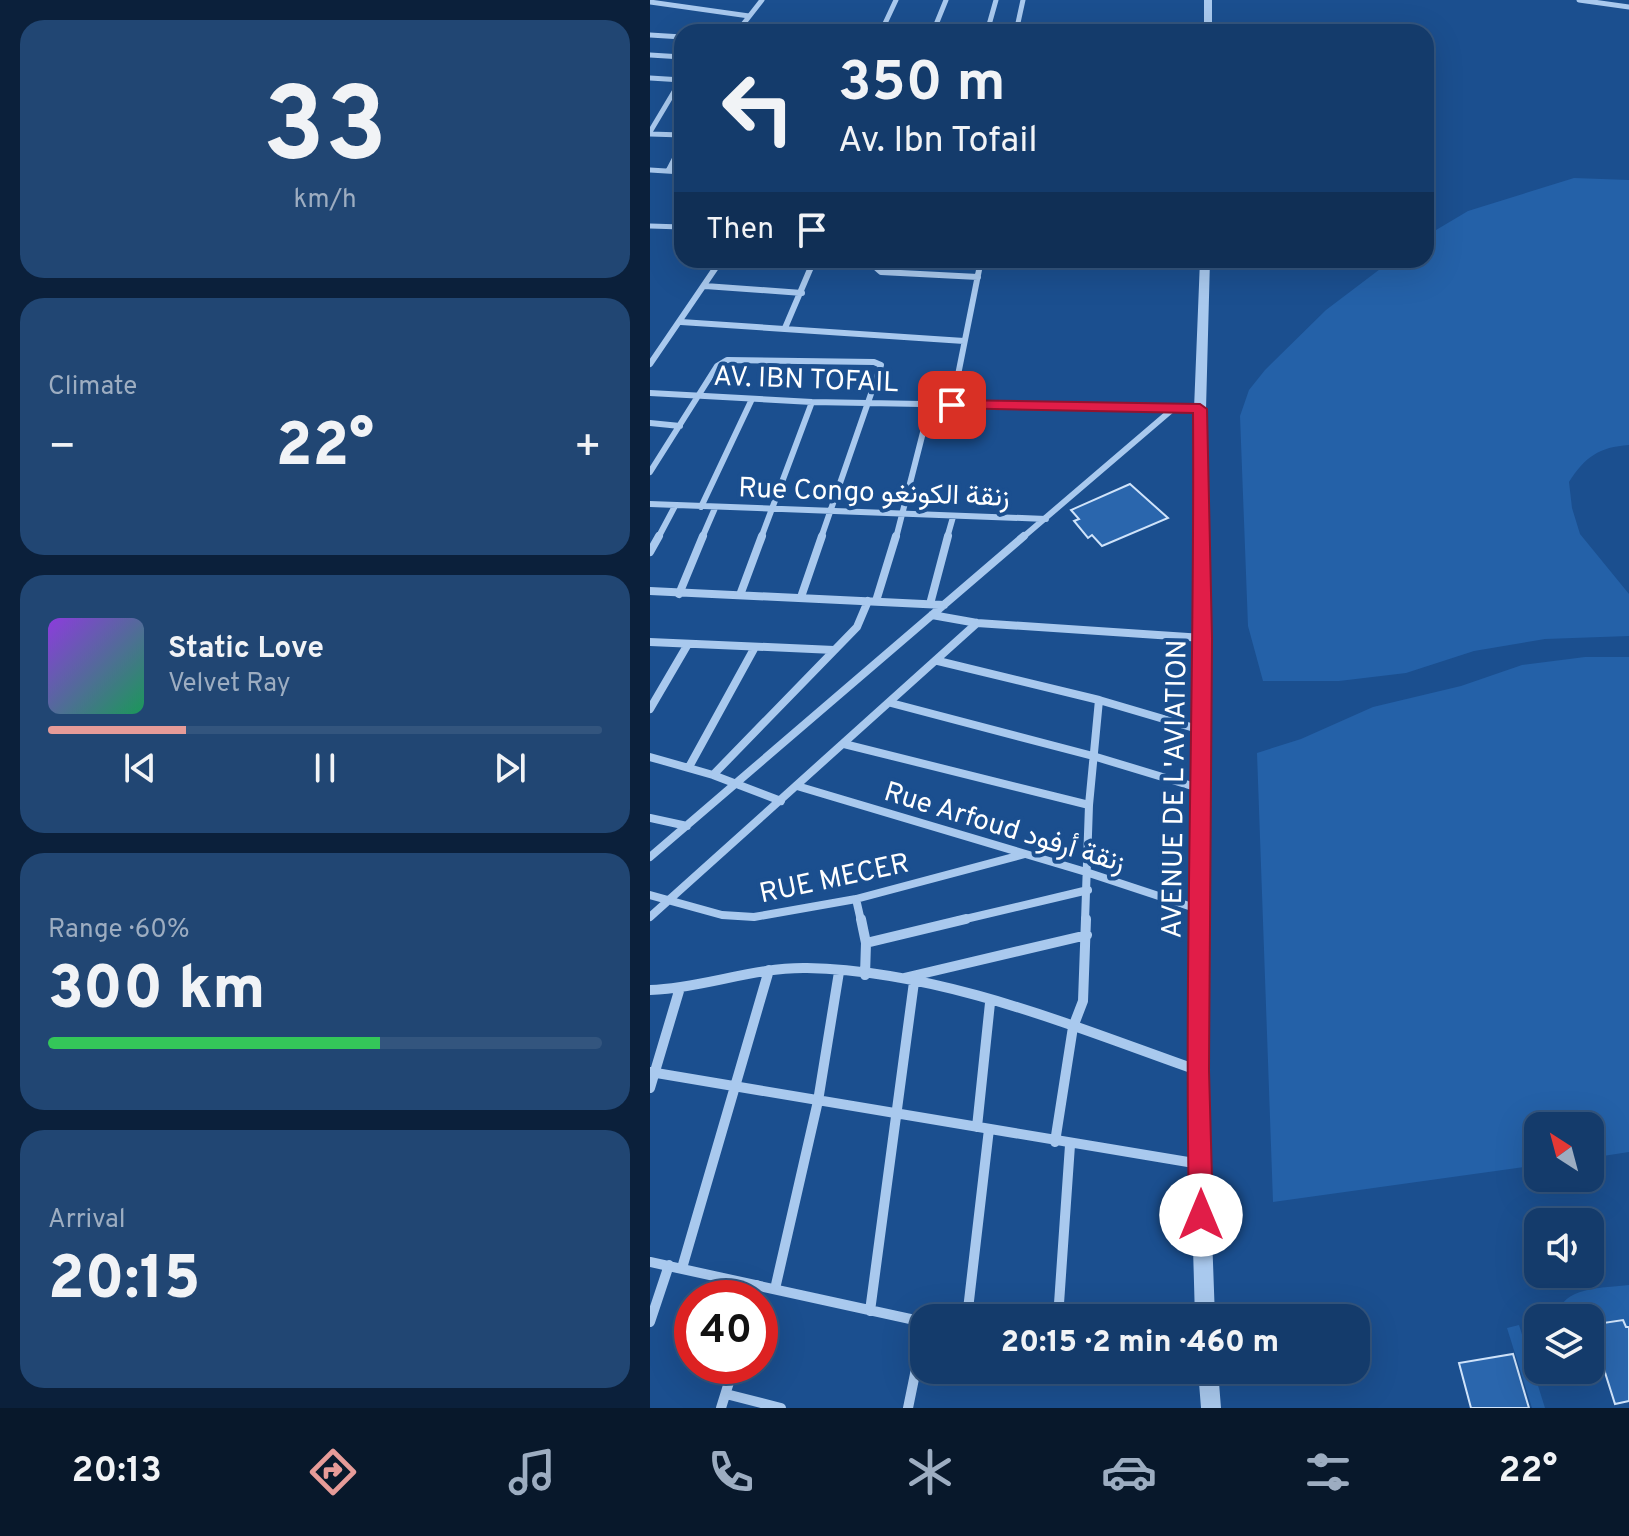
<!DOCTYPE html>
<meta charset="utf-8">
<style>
:root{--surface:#143b6b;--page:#214673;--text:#f1f3f6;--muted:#9dadc1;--line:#33557e;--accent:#e69b98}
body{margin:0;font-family:Overpass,Vazirmatn,sans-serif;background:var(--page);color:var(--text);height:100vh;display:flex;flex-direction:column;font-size:30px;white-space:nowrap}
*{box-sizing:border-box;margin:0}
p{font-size:26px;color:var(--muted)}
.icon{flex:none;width:44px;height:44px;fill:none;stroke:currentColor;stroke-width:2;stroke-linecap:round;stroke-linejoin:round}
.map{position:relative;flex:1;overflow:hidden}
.side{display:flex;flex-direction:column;gap:20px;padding:20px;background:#0b203b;width:650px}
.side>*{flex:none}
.top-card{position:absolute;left:24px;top:24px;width:760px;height:244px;border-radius:24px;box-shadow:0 8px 32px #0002,0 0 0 2px var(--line);background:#143b6b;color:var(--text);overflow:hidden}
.needle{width:52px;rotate:324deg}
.controls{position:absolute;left:874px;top:1112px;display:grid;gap:16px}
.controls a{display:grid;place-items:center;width:80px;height:80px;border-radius:16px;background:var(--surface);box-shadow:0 8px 32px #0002,0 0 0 2px var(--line);font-size:40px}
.speed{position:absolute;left:24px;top:1280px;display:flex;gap:16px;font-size:40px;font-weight:700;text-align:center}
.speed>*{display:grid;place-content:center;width:104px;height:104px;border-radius:50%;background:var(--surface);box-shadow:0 8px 32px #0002,0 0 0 2px var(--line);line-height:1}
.speed .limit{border:12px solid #d22;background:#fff;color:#111}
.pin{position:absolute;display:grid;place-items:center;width:68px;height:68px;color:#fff;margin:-34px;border-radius:16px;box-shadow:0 4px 12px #0006}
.me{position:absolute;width:88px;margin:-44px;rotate:0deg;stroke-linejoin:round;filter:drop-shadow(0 0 6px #0008)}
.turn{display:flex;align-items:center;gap:28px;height:168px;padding:0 32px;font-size:36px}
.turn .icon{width:104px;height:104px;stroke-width:2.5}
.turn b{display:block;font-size:56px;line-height:68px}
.then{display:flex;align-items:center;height:76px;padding:0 32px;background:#0003;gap:16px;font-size:30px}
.big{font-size:60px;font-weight:800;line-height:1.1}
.side .tile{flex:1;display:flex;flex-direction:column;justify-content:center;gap:12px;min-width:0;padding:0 28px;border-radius:24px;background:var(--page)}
.side .dial{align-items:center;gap:0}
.dial b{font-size:104px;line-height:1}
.song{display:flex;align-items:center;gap:24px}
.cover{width:96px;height:96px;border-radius:12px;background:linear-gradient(135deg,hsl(270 70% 55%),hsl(150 70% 35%))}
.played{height:8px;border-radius:4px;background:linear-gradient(90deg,var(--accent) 25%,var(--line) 25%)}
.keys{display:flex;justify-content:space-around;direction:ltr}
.heat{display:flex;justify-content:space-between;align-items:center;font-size:44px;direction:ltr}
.charge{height:12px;border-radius:6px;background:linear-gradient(90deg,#34c759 60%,var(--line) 0)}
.trip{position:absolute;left:260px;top:1304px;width:460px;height:80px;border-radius:24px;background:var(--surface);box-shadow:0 8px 32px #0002,0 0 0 2px var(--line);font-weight:800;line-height:80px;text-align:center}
.dock{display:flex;height:128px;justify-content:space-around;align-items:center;background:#08182b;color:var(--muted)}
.dock .icon{width:56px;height:56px}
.dock .current{color:var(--accent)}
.dock b{font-size:36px;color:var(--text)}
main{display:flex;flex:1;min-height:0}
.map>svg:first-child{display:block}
</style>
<main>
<section class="side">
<div class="tile dial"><b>33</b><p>km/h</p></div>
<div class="tile"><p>Climate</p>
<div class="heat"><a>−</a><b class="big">22°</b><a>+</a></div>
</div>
<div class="tile">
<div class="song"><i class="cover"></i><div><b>Static Love</b><p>Velvet Ray</p></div></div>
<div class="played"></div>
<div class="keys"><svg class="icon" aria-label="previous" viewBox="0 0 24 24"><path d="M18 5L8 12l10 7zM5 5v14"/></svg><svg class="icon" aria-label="pause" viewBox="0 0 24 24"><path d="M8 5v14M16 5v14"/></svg><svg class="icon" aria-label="next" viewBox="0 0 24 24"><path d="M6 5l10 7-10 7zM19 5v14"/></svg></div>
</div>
<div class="tile"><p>Range · 60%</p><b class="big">300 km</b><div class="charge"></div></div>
<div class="tile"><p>Arrival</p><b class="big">20:15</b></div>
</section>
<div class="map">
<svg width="979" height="1408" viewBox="0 0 979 1408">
<rect width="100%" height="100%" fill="#1b4f8f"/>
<path fill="#2461a8" d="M924,178L979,180V445C949,447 935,457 919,482L922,508L930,534L979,594V636L895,639L824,651L756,673L689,681H613L598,626L590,416L599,390L615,370L676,310L742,260H776V236L818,211Z
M935,657H979V1152L940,1158V1126H888V1165L623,1202L607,753L651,739L723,707L811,686L872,665Z
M979,1285V1327H976L973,1320L940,1325V1318H908C909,1286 955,1288 979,1285Z
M869,1325L895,1408H882L857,1328Z"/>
<path fill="#2a66ad" stroke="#cfe3fa" stroke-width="2" d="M480,484L518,518L452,546L442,535L438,538L424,521L429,519L421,510Z
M973,1320L976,1327H979V1401L965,1404L940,1325Z
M863,1354L879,1408H821L809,1363Z"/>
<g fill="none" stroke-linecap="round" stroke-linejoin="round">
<path stroke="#a9c9ee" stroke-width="5" d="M929,0L979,7
M0,2L99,16
M87,32L112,0
M231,32L246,0
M283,32L296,0
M337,32L346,0
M366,32L373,0
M0,35L32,37
M0,55L32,57
M0,78L32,80
M0,132L31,80
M0,134L32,135
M0,170L32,172
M18,171L32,144
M0,226L32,227"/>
<path stroke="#a9c9ee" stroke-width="6" d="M224,260L223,265L231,272L328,277
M55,286L152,293
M31,322L314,341
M135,328L164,260
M0,364L71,260
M0,393L162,402L550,409
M302,405L331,260
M0,423L30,426
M0,472L67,366L77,360L224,362L231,365L171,538
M0,504L396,519
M51,507L102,399
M8,538L25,506
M52,538L65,508
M111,538L162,402
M246,538L280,405
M297,538L303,517
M372,538L524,408"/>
<path stroke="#a9c9ee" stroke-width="8" d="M0,552L9,536
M0,591L294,605
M29,594L53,536
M90,595L112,536
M151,597L172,536
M226,601L246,536
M280,604L298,536
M282,615L327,623L553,638
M0,642L184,650
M288,661L449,700L551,730
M241,703L443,756L552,789
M0,709L38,644
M194,744L439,805
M0,757L63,775L131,801
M39,767L105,647
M63,775L207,627L218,601
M147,786L436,872L548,909
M0,818L37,826
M0,857L374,536
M0,895L72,915L104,917L206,899L375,854
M206,899L211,921
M0,917L327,623
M307,921L438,890
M435,921L439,805L449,700"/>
<path stroke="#a9c9ee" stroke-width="10" d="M211,919L216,943L215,975
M216,943L316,919
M254,978L437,935
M0,990C53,988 104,967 157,968C292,971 422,1026 547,1070
M0,1072L550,1164
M0,1088L29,991
M327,1127L340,1003
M405,1142L423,1027L433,1001L436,919
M0,1262L274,1322
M32,1268L119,970
M125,1289L168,1101L189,972
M103,1298L107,1285
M220,1311L264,982
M317,1318L339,1129
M408,1318L420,1145
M0,1322L19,1265
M503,1370L557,1381
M76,1394L131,1408
M71,1408L84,1366
M258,1408L274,1330"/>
<path fill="#a9c9ee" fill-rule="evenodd" d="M554,0H562V32H554Z
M550,260H560L556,409L560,638L556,1070L565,1318H545L538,1070L546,638L544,409Z
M548,1370H568L571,1408H551Z"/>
</g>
<path fill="#e11d48" stroke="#92132f" stroke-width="2" d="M302,400L550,404L557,409L562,638L559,1070L563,1215L560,1224L551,1227L543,1224L539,1215C534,948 545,681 543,413L297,408L295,405Z"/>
<g text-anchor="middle" stroke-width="8" stroke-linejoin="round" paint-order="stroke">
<g font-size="28" fill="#fff" stroke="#1b4f8f">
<text transform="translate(156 378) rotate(2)" y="10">AV. IBN TOFAIL</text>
<text transform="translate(224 491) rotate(2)" y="10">Rue Congo زنقة الكونغو</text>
<text transform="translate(523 789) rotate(-89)" y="10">AVENUE DE L'AVIATION</text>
<text transform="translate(355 826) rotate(17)" y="10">Rue Arfoud زنقة أرفود</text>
<text transform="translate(184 877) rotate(-12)" y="10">RUE MECER</text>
</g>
</g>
</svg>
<div class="controls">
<a><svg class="needle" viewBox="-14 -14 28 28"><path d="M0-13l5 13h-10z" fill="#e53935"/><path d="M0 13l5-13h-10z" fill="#9dadc1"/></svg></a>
<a><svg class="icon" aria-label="sound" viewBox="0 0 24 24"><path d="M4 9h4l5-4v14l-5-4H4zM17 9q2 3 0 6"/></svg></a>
<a><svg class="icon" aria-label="layers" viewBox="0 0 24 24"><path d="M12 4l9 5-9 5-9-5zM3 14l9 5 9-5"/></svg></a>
</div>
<div class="speed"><div class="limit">40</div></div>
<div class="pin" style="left:302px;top:405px;background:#d93025"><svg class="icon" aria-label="arrive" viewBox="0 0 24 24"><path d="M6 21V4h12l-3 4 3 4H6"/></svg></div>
<svg class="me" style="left:551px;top:1215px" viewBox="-20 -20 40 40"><circle r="19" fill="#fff"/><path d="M0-13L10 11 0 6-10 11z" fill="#e11d48"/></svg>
<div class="trip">20:15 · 2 min · 460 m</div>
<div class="top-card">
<div class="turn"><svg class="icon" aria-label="left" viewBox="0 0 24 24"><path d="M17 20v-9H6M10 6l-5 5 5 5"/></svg><div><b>350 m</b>Av. Ibn Tofail</div></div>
<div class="then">Then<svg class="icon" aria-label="arrive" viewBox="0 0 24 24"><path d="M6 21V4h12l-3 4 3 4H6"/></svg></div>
</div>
</div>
</main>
<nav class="dock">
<b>20:13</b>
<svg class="icon current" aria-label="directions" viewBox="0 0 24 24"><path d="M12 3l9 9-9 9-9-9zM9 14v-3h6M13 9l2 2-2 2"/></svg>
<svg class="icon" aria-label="music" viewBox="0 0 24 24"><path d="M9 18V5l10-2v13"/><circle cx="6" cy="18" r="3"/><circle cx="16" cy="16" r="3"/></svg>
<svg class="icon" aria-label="phone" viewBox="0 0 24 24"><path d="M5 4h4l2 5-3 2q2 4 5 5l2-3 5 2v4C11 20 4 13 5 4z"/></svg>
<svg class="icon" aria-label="climate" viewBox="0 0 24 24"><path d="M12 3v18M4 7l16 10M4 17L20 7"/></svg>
<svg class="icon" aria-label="car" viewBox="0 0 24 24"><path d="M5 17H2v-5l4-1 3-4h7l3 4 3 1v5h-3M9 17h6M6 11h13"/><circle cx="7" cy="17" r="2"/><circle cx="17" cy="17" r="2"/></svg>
<svg class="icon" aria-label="filters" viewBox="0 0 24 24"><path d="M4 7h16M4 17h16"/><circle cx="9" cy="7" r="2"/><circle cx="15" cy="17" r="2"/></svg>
<b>22°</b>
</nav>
